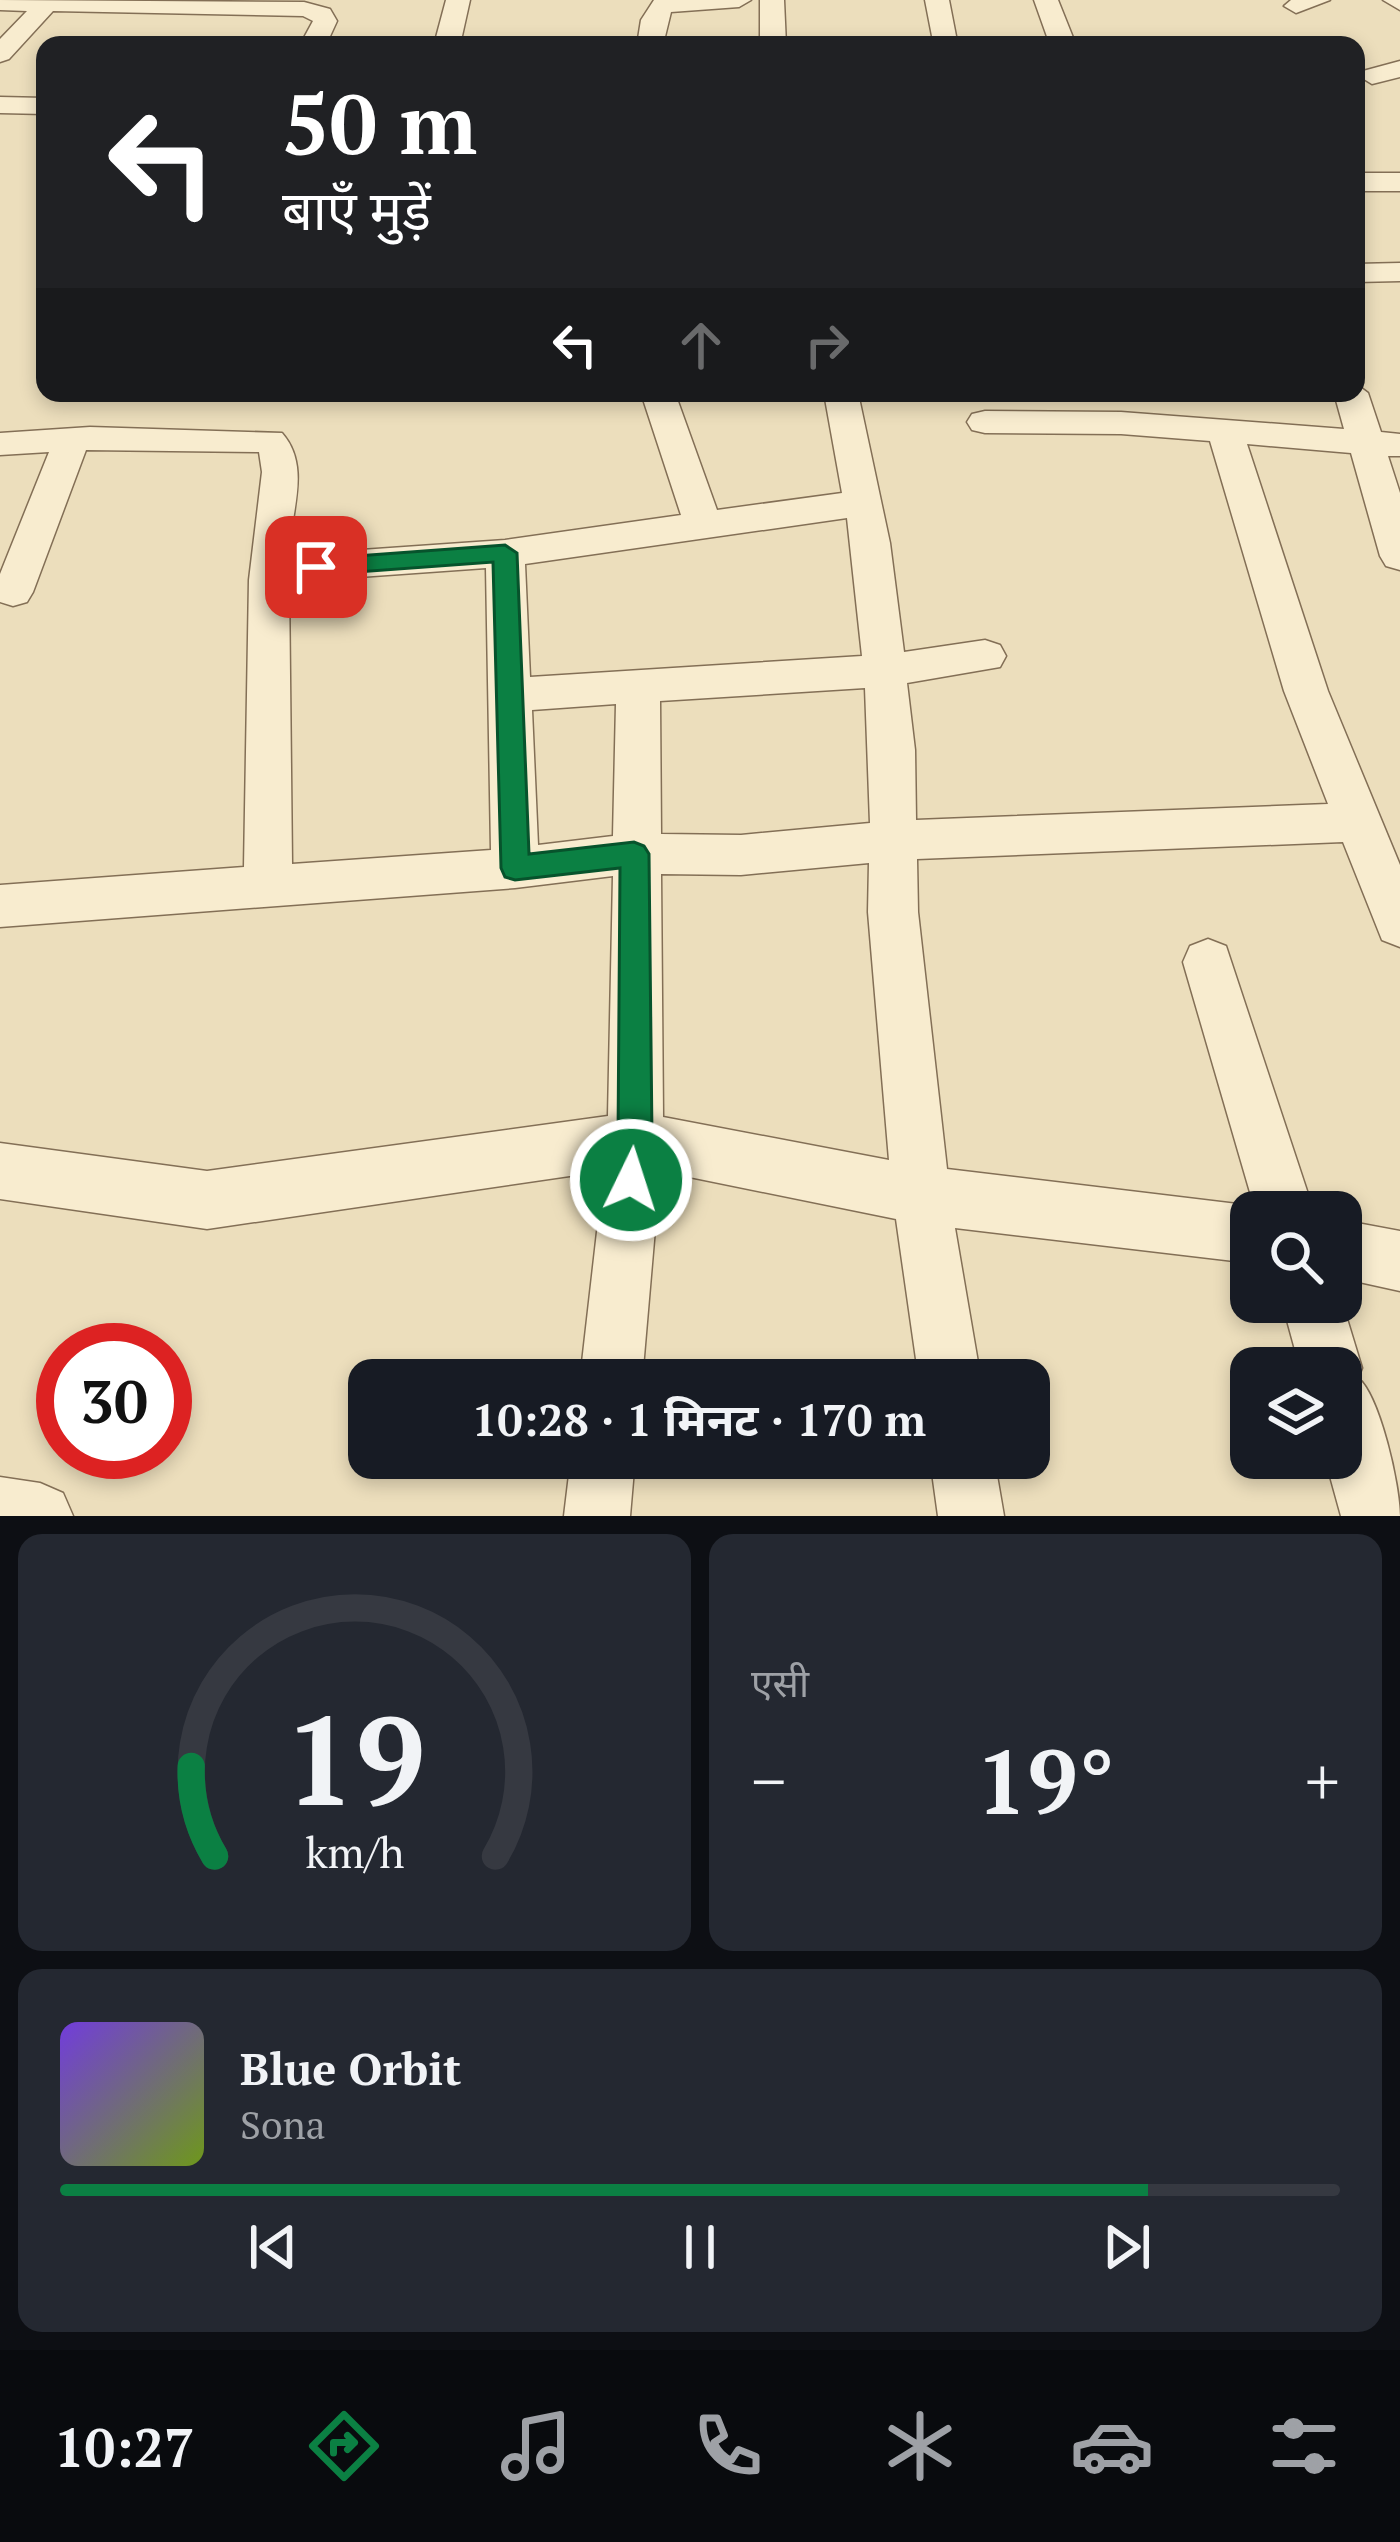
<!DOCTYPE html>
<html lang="hi">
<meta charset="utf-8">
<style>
:root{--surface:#171b24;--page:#242831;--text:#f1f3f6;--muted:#9ea1a6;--line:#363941;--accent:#0b8043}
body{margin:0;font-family:"PT Serif","Noto Sans Devanagari",serif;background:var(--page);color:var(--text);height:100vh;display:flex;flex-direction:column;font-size:45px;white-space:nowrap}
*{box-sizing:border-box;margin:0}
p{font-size:39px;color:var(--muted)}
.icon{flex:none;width:66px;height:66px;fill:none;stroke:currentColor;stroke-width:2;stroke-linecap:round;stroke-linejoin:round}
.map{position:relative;height:1516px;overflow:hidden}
.side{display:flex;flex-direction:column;gap:18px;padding:18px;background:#0d0f14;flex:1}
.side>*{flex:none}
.hud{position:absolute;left:36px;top:36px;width:1329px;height:366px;border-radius:24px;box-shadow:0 6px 18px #0003;background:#202124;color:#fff;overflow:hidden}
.controls{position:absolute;left:1230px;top:1191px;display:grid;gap:24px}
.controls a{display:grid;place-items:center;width:132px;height:132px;border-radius:24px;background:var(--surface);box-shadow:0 6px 18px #0003;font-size:60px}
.speed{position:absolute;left:36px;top:1323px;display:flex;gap:24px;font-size:60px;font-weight:700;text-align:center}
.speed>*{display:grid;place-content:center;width:156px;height:156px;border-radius:50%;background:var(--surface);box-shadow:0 6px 18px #0003;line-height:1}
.speed .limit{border:18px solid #d22;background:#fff;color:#111}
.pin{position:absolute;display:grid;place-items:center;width:102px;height:102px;color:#fff;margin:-51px;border-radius:24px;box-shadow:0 6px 18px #0006}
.me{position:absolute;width:132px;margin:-66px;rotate:4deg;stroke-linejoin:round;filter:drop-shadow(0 0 9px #0008)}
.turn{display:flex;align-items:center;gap:42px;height:252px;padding:0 48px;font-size:54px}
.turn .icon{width:156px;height:156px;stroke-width:2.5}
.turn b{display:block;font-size:84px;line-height:102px}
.lanes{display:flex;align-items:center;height:114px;padding:0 48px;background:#0003;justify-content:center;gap:60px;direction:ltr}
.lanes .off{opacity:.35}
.big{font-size:90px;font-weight:700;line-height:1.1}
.side .tile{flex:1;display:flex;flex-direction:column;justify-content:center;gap:18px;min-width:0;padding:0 42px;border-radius:24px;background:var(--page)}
.side .dial{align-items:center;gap:0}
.dial svg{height:312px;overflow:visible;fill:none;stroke:var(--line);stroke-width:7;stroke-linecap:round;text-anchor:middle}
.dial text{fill:var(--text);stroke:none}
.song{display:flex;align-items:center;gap:36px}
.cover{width:144px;height:144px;border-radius:18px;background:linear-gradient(135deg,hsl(260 70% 55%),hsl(80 70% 35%))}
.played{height:12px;border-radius:6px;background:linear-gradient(90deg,var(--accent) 85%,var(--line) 85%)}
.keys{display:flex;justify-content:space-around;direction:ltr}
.heat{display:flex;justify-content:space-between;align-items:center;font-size:66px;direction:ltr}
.side .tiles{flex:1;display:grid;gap:18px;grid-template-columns:1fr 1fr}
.tile:last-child{grid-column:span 2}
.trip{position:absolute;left:348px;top:1359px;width:702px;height:120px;border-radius:24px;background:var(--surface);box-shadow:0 6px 18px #0003;font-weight:700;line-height:120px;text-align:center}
.dock{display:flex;height:192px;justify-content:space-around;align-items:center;background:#090b0e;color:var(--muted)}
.dock .icon{width:84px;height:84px}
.dock .on{color:var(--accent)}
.dock b{font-size:54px;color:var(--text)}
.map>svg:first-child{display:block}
</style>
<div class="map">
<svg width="1400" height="1516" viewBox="0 0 1400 1516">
<rect width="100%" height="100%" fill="#ecdebc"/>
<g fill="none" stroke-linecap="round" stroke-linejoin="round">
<defs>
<path id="minor" d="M0,0L304,2L330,9L337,21L326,45H300L313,21L303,16L53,11L9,59L0,62V39L27,11L0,10Z
M446,0H470L460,45H434Z
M654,0H751L739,7L671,12L663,45H637L641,20Z
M760,0H784L786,45H760Z
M925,0H949L956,36L953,41L944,43L932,36Z
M1034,0H1058L1076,45H1050Z
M1291,0H1330L1296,13L1284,6Z
M1383,0H1400V10Z
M1400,61V77L1372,84L1359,76L1363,71Z
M0,97L45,98V114L0,113Z
M1356,173H1400V191H1356Z
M1400,263V281L1356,282V264Z
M1356,384L1368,393L1381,432L1400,434V456H1388L1400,493V570L1386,566L1380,556L1351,453L1247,444L1328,691L1400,865V947L1382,940L1343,842L917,859L918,912L947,1169L1254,1206L1183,962L1190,946L1208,939L1226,946L1314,1212H1251V1263L955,1228L981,1380H919L896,1219L660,1171L642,1380H580L604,1171L207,1229L0,1199V1143L207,1171L608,1116L613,876L515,888L0,927V885L244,867L249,580L262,472L259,452L86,450L33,592L27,602L13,606L0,602V574L49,452L0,455V433L90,427L282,433C312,467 290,513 289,555L505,540L681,515L641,393H675L717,510L842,493L824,393H858L890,543L904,652L985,640L1000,645L1006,656L1000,667L907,683L915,750L916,820L1328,804L1284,691L1210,441L1121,434L985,433L972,430L967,422L972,414L985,411L1121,412L1344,429L1334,393H1356ZM847,518L862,656L530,677L525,564ZM486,568L491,850L292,864L289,582ZM865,688L870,823L741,835L661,834L660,701ZM616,704L613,836L538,845L532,710ZM869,863L868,912L889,1160L663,1117L661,874L741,875Z
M1341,1220L1400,1231V1291L1341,1278Z
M1341,1299L1362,1368L1358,1378C1380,1396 1400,1486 1400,1516H1341L1325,1458H1341V1368H1300L1282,1302Z
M571,1458H635L630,1516H564Z
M930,1458H994L1004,1516H938Z
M0,1477L40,1483L63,1493L73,1516H0Z"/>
</defs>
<use href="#minor" stroke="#836f56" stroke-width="3"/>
<use href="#minor" fill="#f8eccf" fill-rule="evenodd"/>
</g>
<path fill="#0b8043" stroke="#07532c" stroke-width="3" d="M505,545L517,553L529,854L634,842L644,846L649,854L652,1139L643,1192L631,1197L619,1192L614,1180L618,1139L620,868L515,880L505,877L501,868L493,562L316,575L304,567L316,559Z"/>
</svg>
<div class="controls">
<a><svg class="icon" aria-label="search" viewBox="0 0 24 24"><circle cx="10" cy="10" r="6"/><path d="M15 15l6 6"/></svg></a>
<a><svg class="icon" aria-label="layers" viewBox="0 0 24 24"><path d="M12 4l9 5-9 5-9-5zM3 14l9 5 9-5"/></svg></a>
</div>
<div class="speed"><div class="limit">30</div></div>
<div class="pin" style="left:316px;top:567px;background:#d93025"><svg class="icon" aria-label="arrive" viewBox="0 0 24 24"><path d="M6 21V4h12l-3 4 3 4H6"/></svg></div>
<svg class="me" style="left:631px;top:1180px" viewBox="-20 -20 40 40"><circle r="17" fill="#0b8043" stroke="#fff" stroke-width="3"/><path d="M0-11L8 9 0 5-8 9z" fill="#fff"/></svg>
<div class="trip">10:28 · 1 मिनट · 170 m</div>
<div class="hud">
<div class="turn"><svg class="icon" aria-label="left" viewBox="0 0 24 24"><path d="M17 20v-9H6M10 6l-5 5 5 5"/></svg><div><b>50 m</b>बाएँ मुड़ें</div></div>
<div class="lanes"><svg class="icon" aria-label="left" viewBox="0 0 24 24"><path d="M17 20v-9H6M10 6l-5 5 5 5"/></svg><svg class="icon off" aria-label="ahead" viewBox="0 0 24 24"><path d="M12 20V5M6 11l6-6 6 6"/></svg><svg class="icon off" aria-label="right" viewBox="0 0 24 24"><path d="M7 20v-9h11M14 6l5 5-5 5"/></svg></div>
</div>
</div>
<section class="side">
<div class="tiles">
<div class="tile dial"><svg viewBox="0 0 100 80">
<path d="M14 69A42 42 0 1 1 86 69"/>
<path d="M14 69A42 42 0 0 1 8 46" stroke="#0b8043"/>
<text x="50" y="56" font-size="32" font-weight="700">19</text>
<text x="50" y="72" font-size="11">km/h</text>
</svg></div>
<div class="tile"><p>एसी</p>
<div class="heat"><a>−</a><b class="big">19°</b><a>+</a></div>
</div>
<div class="tile">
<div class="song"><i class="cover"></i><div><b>Blue Orbit</b><p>Sona</p></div></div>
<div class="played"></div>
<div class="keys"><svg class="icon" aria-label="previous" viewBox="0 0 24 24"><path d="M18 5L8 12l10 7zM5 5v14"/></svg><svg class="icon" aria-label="pause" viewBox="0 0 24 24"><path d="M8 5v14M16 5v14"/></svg><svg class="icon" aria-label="next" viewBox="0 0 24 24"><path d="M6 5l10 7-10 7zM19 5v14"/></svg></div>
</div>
</div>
</section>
<nav class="dock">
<b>10:27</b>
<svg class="icon on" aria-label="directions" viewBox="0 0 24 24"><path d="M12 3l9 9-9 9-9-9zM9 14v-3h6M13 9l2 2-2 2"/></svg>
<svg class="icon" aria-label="music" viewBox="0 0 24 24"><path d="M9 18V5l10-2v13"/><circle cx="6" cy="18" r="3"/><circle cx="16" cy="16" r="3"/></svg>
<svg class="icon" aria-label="phone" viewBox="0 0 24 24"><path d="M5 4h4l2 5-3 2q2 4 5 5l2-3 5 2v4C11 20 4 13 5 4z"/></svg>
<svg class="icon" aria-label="climate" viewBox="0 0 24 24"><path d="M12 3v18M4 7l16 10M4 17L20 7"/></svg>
<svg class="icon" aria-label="car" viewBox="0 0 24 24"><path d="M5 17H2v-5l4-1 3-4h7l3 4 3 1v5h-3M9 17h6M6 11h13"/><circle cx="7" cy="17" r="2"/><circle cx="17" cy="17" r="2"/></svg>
<svg class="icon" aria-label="filters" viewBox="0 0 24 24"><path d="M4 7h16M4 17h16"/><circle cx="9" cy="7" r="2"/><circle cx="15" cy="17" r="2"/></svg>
</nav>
